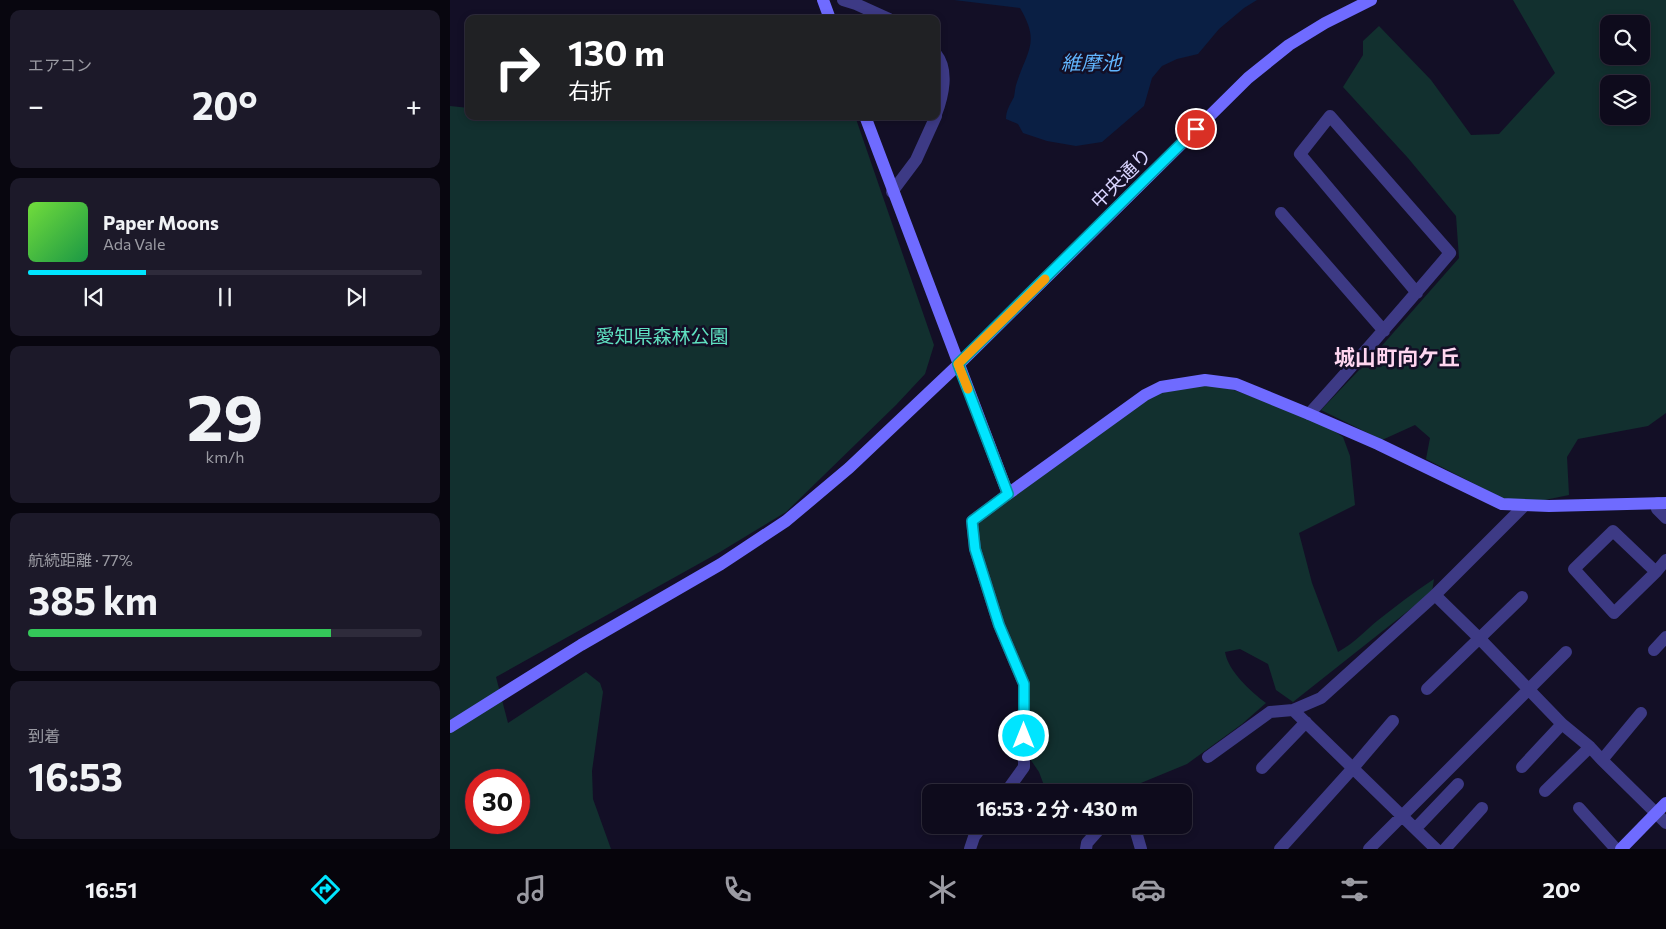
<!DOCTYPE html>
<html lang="ja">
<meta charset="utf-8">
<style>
:root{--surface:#0e0b1c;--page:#1c1929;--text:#f1f3f6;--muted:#9b9ba3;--line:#2e2b3b;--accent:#00e5ff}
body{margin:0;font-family:Commissioner,"Noto Sans JP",sans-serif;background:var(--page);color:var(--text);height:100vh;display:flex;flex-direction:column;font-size:19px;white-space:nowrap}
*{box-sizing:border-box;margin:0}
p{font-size:16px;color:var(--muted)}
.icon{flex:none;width:28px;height:28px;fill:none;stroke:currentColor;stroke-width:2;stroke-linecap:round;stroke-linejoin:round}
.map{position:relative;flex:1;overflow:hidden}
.sheet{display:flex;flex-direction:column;gap:10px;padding:10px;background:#08060f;width:450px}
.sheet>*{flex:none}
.top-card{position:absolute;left:15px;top:15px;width:475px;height:105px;border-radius:10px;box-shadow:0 2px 8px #0003,0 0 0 1px var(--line);background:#202124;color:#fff;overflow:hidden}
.buttons{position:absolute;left:1150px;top:15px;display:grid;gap:10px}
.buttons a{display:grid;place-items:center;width:50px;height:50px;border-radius:10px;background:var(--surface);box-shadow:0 2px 8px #0003,0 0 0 1px var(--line);font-size:25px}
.speed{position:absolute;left:15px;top:769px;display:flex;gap:10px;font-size:25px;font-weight:700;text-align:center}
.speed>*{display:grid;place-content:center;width:65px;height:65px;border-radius:50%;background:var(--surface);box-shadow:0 2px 8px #0003,0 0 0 1px var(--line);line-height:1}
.speed .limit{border:8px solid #d22;background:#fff;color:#111}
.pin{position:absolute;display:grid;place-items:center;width:42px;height:42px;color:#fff;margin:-21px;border:2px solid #fff;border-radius:50%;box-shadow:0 1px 5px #0007}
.me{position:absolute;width:55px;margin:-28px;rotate:0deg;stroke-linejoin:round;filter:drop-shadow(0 0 4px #0008)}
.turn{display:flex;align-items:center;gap:18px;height:105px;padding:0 20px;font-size:22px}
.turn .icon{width:65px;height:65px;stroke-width:2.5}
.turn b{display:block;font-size:35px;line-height:42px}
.big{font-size:38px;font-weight:700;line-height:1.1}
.sheet .tile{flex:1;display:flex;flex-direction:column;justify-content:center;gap:8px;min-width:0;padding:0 18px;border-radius:10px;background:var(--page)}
.sheet .dial{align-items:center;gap:0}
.dial b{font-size:65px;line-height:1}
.song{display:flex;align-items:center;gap:15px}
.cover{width:60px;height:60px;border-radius:8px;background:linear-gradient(135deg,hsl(100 70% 55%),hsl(140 70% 35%))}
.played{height:5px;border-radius:2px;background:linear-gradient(90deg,var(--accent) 30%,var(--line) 30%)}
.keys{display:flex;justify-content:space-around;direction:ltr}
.heat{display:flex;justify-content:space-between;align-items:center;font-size:28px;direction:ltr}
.charge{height:8px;border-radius:4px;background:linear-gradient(90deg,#34c759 77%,var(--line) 0)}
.trip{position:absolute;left:472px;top:784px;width:270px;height:50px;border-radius:10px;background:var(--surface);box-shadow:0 2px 8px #0003,0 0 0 1px var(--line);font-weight:700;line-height:50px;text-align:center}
.menu{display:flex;height:80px;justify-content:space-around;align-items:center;background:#06040b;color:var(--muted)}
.menu .icon{width:35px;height:35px}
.menu .current{color:var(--accent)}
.menu b{font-size:22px;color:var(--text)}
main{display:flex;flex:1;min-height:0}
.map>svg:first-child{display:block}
</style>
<main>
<section class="sheet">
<div class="tile"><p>エアコン</p>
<div class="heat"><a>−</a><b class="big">20°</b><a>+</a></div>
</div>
<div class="tile">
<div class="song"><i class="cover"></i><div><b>Paper Moons</b><p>Ada Vale</p></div></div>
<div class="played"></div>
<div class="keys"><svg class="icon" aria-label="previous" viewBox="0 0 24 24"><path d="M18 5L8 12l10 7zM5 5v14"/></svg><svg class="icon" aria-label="pause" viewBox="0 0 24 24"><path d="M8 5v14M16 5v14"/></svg><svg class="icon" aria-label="next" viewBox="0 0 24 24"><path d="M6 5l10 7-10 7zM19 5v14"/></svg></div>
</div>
<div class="tile dial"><b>29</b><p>km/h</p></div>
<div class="tile"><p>航続距離 · 77%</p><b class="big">385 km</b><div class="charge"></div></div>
<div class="tile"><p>到着</p><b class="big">16:53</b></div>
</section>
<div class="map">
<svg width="1216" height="849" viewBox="0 0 1216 849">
<rect width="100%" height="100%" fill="#130f26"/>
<path fill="#12302f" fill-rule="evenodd" d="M1063,0H1216V413L1198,426L1128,439L1117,457L1119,495L1085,502L1052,498L976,459L980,438L965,425L932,440L871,410L929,349L1009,258L1006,216L958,158L893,87L913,55V41L929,26L981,80L1021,135L1049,134L1105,73ZM1159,24H1191V56H1159ZM1159,84H1191V116H1159Z
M0,106L19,108V116H405L484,345L475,374L446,405L336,512L270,552L46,677L58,723L136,672L150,683L153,692L142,771L143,799L161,849H0ZM26,780H69V822H26Z
M754,384L784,390L872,423L893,437L900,456L905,505L849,533L862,583L888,652C904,643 914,632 927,621C946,606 964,592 984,579L982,592L843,702L826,690L818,664L790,649L775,652C778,671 801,692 816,703L792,724L737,764L669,792H620L619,788H595L589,772L576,753L575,683L527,548L524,522L696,396Z"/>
<path fill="#0a1f44" d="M504,0H807L794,8L769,29L748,54L727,59L712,66L702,78L694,106L652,142L626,146L597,141L573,133L568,124L556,119C556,110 560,105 564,97C565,92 565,87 567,82C578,49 590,42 570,8Z"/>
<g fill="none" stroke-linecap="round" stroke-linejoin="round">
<path stroke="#3d3a85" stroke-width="12" d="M393,0L406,4L439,19
M486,54C499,70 493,96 486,114
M442,192L466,160L486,116
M831,213L934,331
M859,414C907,361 954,307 1000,253L880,116L850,154L967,293
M1208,503L1207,509L1216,518
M1074,506L985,595L1029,638L1112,724L1140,747L1152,760L1216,823
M1206,572L1163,531L1124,569L1164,613L1206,572L1216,560
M1204,650L1216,637
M977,689L1072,597
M843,710L986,849
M758,757L820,712L843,710L871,698L985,595
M1152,760L1191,713
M1072,767L1112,724
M812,768L856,722
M1095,791L1140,747
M556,792L574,767V684L549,625L525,549L522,521L558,494
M1129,808L1166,849
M684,825L691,849
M966,828L1008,784
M520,849L524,837L533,825
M636,849L637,843L653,825
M830,849L903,768L943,721
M919,849L1116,652
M995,849L1032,808"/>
<path stroke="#6f6bff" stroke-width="12" d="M373,0L380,19
M415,116L558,494L695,395L711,387L755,380L786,384L859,414L928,444L1052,504L1099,506L1216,503
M0,727L131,645L271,564L336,521L399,468L509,364L798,78L839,45L875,23L921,0
M1171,849L1216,803"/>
</g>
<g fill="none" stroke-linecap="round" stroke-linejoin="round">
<defs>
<path id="route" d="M574,736V684L549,625L525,549L522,521L558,494L508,364L746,129"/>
</defs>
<use href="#route" stroke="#0095a6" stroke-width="12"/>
<use href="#route" stroke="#00e5ff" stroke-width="9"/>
<path stroke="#f59e0b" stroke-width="9" d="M518,389L508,364L595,279"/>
</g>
<g text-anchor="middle" stroke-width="5" stroke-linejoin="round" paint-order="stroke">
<g font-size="19" fill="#d9d4ff" stroke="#130f26">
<text transform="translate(671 178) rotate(-45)" y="7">中央通り</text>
</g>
<g font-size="19" fill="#5fe0c0" stroke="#130f26">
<text x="212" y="343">愛知県森林公園</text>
</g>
<g font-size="20" font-style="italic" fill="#62b6ff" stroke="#130f26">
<text x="641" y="70">維摩池</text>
</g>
<g font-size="21" font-weight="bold" fill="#ffd6f0" stroke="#130f26">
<text x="947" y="365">城山町向ケ丘</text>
</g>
</g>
</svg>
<div class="buttons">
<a><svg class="icon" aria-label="search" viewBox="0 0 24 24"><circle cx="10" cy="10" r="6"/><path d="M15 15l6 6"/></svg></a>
<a><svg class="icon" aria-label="layers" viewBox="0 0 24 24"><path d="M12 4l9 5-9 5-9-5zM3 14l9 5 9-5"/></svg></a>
</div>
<div class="speed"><div class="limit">30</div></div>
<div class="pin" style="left:746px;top:129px;background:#d93025"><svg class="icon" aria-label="arrive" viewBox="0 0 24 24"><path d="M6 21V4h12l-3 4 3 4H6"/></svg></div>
<svg class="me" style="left:574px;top:736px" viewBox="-20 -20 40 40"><circle r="17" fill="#00e5ff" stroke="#fff" stroke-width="3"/><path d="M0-11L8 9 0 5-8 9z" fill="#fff"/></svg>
<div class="trip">16:53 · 2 分 · 430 m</div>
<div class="top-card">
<div class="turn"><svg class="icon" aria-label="right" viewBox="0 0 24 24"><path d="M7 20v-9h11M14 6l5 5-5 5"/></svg><div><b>130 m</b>右折</div></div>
</div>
</div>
</main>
<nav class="menu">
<b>16:51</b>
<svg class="icon current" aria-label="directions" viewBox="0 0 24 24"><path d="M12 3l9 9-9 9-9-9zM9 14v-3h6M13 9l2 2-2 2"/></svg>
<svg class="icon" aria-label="music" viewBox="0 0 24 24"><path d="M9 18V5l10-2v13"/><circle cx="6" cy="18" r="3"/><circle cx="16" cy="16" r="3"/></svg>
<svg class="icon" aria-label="phone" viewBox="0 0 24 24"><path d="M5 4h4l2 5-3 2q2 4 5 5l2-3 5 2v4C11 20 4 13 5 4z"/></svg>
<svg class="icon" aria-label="climate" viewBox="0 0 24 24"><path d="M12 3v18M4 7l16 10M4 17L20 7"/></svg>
<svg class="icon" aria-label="car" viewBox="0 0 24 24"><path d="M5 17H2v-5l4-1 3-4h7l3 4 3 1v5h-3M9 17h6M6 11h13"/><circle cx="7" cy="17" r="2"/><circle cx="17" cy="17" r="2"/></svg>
<svg class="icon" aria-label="filters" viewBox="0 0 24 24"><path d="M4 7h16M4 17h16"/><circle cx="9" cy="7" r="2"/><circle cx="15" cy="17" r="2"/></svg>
<b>20°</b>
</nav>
